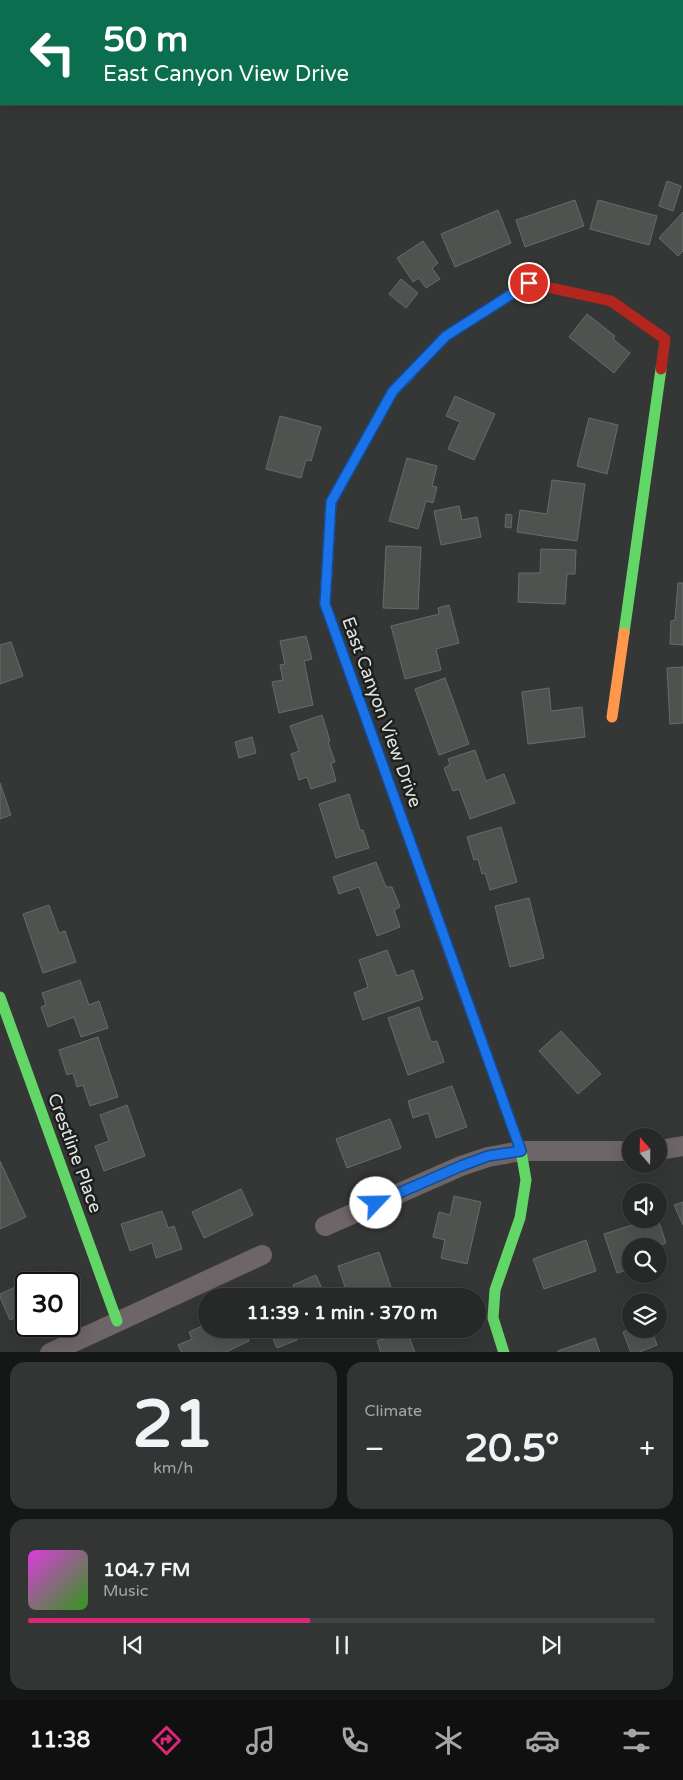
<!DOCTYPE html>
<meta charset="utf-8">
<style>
:root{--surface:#272928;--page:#333534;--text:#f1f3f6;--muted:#a4a6a8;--line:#434545;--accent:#db2777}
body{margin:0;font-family:"Varela Round",sans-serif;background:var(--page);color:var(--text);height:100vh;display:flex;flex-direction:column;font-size:19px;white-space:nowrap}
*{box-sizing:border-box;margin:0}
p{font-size:16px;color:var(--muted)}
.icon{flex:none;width:28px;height:28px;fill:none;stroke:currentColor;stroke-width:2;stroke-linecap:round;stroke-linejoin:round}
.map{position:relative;height:1352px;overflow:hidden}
.details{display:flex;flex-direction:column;gap:10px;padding:10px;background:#151716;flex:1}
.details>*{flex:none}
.hud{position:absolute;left:0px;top:0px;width:684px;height:105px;box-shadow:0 5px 20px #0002,0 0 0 1px var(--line);background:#0b6e4f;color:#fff;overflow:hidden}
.needle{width:32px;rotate:340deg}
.buttons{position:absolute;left:622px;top:1128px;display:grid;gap:10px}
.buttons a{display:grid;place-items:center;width:45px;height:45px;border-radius:50%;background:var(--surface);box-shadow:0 5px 20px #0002,0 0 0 1px var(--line);font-size:25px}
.speed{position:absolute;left:15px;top:1272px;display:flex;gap:10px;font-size:25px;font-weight:700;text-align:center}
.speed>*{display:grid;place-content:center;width:65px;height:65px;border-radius:50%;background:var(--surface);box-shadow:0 5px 20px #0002,0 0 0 1px var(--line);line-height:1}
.speed .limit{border:2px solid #111;border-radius:8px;background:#fff;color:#111}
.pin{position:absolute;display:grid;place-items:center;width:42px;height:42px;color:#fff;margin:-21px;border:2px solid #fff;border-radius:50%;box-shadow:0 1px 5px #0007}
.me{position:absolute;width:55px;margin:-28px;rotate:66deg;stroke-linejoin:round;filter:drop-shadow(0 0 4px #0008)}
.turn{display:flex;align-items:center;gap:18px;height:105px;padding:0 20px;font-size:22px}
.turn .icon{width:65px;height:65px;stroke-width:2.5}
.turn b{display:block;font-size:35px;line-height:42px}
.big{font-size:38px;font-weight:700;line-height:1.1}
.details .card{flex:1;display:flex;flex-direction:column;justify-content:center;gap:8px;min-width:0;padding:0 18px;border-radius:15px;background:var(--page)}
.details .dial{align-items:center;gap:0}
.dial b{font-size:65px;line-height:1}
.song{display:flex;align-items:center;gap:15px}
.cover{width:60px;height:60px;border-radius:8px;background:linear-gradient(135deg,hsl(300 70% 55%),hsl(110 70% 35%))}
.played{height:5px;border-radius:2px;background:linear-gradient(90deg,var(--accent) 45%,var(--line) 45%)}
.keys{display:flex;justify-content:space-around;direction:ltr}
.heat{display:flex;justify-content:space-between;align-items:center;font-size:28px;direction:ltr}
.details .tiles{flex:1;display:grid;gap:10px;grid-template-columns:1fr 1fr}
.card:last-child{grid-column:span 2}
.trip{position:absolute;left:198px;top:1288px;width:288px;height:50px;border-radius:25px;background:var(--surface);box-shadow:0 5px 20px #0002,0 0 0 1px var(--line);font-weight:700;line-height:50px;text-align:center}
.tabs{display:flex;height:80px;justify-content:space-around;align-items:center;background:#101010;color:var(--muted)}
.tabs .icon{width:35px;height:35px}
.tabs .active{color:var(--accent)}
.tabs b{font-size:22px;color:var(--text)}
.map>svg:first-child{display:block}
</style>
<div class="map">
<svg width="683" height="1353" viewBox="0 0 683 1353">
<rect width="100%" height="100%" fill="#343735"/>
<path fill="#505250" stroke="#686b69" d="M667,181L681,186L673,211L659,206Z
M575,200L584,226L525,247L516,220Z
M598,200L657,216L649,245L590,229Z
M498,210L511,243L455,267L441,234Z
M683,212V251L678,256L659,238Z
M423,241L438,263L432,268L440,279L426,288L419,278L413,282L397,258Z
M401,279L418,293L406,308L389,294Z
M587,314L615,336L613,339L630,353L614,373L569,337Z
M455,396L495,414L474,460L448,449L460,422L446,416Z
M280,416L321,427L311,461L306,460L301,478L266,469Z
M589,418L618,425L607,474L577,466Z
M407,458L437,466L432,486L437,487L433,503L426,501L418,529L389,521Z
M552,480L585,484L577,541L517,532L520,510L547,514Z
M459,506L462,520L477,517L481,537L441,545L434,511Z
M506,514L512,515L511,528L505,527Z
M386,546L421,547L418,609L383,608Z
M541,549L576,550L575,574H567L565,604L518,602L519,573H540Z
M678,583H683V645L670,644L671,621L675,620Z
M449,605L459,643L436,649L441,670L405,679L391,626L439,614L438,608Z
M306,636L312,659L304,661L313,705L279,713L272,682L283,680L280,665L285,664L280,641Z
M11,642L23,676L0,684V645Z
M683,667V723L670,724L667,668Z
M445,678L469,744L439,755L415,689Z
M549,688L551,711L582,707L585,737L528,744L522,692Z
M322,715L330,741L328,742L335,762L331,763L336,781L311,789L307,777L299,780L291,754L299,751L290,726Z
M252,737L256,753L239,758L235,742Z
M475,750L486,781L504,774L515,803L470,819L459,789L453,791L444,768L450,765L448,759Z
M0,783L11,815L0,819Z
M349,794L360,830H363L369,848L336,858L319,804Z
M501,827L517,882L490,890L485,873L482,874L478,859L474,860L467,837Z
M376,862L386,887H392L400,907L394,910L400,927L377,936L359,887L339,894L333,877Z
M529,898L544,958L510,967L495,906Z
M49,905L59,933L65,931L76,962L43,973L23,914Z
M387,950L397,976L413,970L423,999L363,1020L354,993L368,987L359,960Z
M80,980L89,1005L99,1001L108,1028L81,1037L74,1017L48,1027L41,1007L46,1005L42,993Z
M419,1007L431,1042L437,1041L444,1062L408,1075L388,1018Z
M561,1031L601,1074L578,1094L539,1051Z
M98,1037L118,1097L90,1106L83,1085L77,1087L73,1073L67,1075L59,1050Z
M452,1086L467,1127L436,1138L428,1113L413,1118L408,1101Z
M127,1105L145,1156L104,1171L95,1146L109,1141L100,1115Z
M390,1119L401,1148L347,1168L336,1139Z
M0,1161L26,1217L0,1229Z
M241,1189L253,1215L204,1238L192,1212Z
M454,1196L481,1202L467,1264L441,1258L445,1240L433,1237L439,1212L450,1215Z
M683,1202V1225L674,1205Z
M162,1211L168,1228L174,1226L182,1249L156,1258L152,1243L130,1251L121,1224Z
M651,1219H658L666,1243L658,1246H631V1269L617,1273L604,1234Z
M586,1240L596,1271L544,1289L533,1259Z
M379,1252L392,1290L377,1296H348L338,1266Z
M50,1271L55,1284H26V1313L10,1320L0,1297V1294Z
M316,1275L325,1296H283L295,1291L293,1285Z
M206,1324V1329H244L249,1341L224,1353H182L178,1345L192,1339L189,1332Z
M269,1329H292L297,1340L277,1348Z
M631,1329H651L657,1345L637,1353H631L623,1332Z
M407,1331L415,1353H381L377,1341Z
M595,1338L600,1353H558V1351Z"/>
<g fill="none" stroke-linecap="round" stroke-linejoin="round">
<path stroke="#6d6567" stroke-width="20" d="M659,1150L683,1146
M325,1226L461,1166L488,1157L521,1151H631
M50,1353L262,1255"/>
<path stroke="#63d668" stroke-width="11" d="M624,633L661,369
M341,649L325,604L331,502L393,391L410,374
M0,997L117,1321
M504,1353L493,1318L495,1290L520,1218L526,1180L521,1151L505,1106"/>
<path stroke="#ff974d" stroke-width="11" d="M612,717L624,633
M431,901L505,1106"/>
<path stroke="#b3261e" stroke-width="11" d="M410,374L446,336L529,283L611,301L665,339L661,369
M341,649L431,901"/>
</g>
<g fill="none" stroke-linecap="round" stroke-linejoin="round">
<defs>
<path id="route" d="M376,1203L461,1166L488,1156L521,1151L325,604L331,502L393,391L446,336L529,283"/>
</defs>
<use href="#route" stroke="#114b97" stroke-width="12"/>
<use href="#route" stroke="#1a73e8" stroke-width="9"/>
</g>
<g text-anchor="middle" stroke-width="5" stroke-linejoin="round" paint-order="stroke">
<g font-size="18" fill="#e1e4e1" stroke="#1c1f1d">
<text transform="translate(382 712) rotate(70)" y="6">East Canyon View Drive</text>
<text transform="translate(75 1153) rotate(70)" y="6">Crestline Place</text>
</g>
</g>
</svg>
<div class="buttons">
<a><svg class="needle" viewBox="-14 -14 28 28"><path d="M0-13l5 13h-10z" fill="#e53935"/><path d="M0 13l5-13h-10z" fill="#a4a6a8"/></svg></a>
<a><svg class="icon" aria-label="sound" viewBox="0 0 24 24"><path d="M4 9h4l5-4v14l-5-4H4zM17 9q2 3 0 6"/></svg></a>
<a><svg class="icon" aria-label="search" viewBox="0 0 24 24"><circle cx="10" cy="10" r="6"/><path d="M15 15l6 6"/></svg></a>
<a><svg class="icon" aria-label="layers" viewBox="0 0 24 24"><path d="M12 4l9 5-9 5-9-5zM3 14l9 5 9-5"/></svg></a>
</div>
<div class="speed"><div class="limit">30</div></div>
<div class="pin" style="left:529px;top:283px;background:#d93025"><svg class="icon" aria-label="arrive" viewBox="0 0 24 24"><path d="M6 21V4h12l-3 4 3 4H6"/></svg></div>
<svg class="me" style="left:376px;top:1203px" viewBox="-20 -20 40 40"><circle r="19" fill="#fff"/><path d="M0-13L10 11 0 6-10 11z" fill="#1a73e8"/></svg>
<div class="trip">11:39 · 1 min · 370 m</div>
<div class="hud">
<div class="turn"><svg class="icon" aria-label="left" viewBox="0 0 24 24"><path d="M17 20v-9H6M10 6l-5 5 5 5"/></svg><div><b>50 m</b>East Canyon View Drive</div></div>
</div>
</div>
<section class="details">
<div class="tiles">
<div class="card dial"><b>21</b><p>km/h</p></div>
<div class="card"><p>Climate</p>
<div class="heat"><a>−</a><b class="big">20.5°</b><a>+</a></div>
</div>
<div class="card">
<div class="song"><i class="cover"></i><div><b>104.7 FM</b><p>Music</p></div></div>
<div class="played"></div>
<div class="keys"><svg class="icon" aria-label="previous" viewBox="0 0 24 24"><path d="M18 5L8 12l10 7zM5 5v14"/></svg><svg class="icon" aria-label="pause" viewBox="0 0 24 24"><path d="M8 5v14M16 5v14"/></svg><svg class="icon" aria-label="next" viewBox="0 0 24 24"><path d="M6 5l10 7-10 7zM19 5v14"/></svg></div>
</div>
</div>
</section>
<nav class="tabs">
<b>11:38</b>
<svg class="icon active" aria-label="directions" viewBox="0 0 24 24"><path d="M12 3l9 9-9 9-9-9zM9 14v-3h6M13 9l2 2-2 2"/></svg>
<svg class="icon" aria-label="music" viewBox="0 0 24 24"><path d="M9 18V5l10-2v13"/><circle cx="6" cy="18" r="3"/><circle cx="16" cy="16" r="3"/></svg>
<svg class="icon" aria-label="phone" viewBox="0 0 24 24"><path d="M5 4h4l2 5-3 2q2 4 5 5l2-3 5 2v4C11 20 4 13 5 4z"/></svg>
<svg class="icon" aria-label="climate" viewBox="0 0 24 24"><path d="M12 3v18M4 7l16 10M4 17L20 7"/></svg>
<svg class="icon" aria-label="car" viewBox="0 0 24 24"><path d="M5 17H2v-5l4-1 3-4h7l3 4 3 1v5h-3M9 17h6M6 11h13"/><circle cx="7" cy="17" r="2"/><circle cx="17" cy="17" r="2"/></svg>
<svg class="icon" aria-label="filters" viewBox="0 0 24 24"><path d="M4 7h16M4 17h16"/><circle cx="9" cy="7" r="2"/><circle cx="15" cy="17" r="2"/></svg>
</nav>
